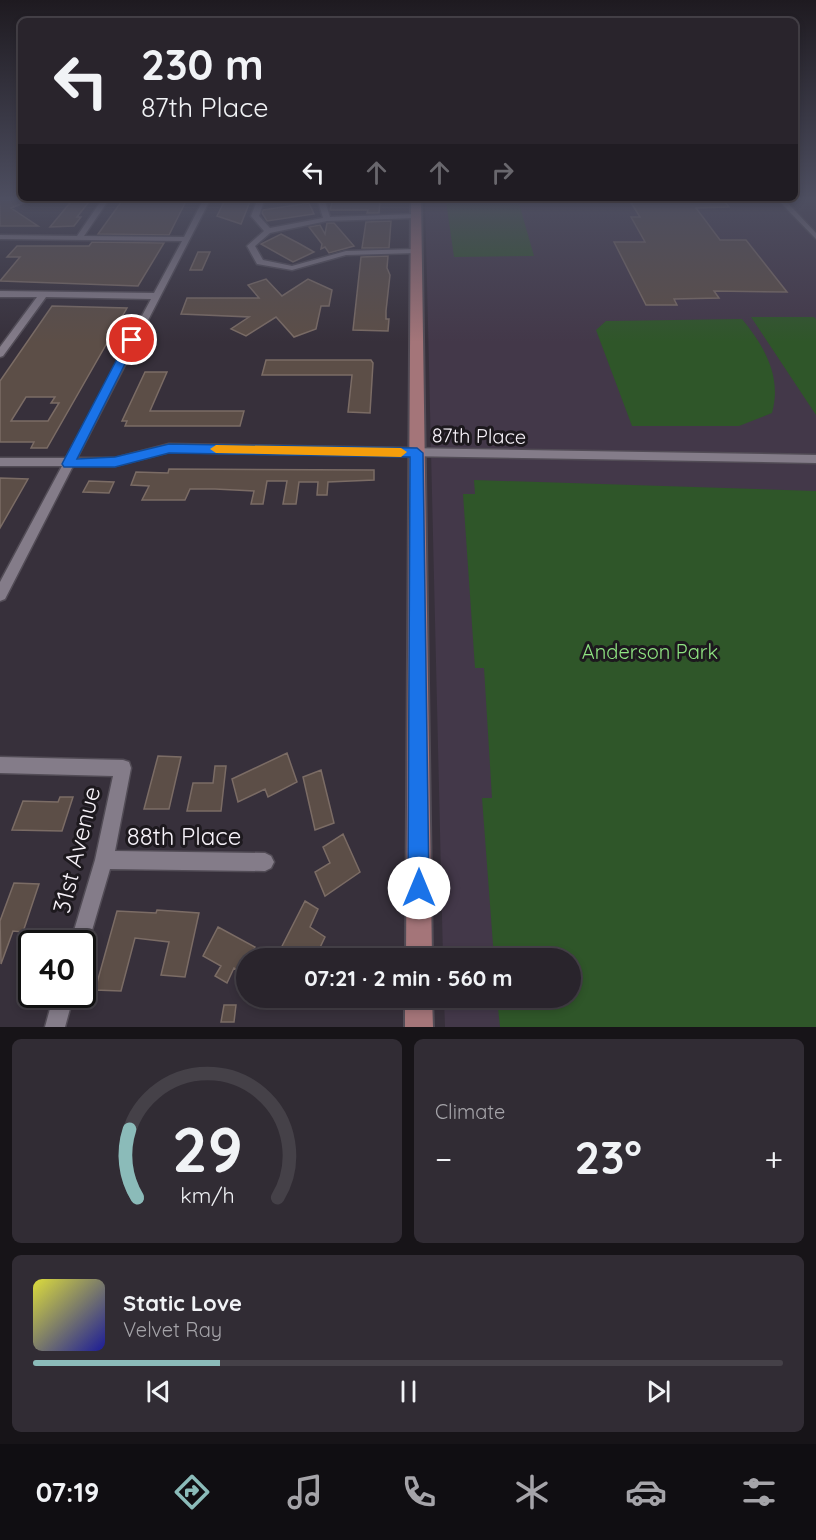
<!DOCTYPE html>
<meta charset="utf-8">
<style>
:root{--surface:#29242c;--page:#312c34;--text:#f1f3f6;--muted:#a5a4a9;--line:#454148;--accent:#8bbbb9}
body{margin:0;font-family:Quicksand,sans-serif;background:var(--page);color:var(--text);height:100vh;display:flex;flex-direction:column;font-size:22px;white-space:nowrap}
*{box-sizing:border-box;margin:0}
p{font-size:20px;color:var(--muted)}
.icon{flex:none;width:33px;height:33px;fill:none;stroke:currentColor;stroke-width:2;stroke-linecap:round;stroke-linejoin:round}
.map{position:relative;height:1027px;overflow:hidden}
.sheet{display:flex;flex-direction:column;gap:12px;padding:12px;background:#171418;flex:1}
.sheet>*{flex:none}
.guide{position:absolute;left:18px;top:18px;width:780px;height:183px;border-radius:9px;box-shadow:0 3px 9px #0003,0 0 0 2px var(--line);background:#29242c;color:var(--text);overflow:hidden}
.speed{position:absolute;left:18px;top:930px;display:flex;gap:12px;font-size:30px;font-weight:700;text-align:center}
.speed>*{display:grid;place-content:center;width:78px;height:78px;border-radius:50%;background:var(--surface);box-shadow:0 3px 9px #0003,0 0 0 2px var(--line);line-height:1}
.speed .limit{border:3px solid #111;border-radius:9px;background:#fff;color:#111}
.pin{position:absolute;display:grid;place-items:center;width:51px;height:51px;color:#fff;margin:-26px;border:3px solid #fff;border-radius:50%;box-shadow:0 2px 6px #0007}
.me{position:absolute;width:66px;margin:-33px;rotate:0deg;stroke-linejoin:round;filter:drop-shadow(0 0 4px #0008)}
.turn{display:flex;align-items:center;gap:21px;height:126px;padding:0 24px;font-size:27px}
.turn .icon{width:78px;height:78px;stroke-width:2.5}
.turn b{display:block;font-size:42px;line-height:51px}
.lanes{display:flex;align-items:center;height:57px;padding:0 24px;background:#0003;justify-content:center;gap:30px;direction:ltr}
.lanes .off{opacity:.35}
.big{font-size:45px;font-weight:800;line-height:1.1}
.sheet .card{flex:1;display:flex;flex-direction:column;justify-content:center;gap:9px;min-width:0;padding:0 21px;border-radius:9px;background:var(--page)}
.sheet .dial{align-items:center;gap:0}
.dial svg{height:156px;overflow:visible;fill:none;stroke:var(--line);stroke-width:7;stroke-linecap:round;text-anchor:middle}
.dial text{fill:var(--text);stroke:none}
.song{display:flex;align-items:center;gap:18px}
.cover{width:72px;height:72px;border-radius:9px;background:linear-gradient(135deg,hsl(60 70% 55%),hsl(240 70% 35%))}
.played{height:6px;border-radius:3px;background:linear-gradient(90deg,var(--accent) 25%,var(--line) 25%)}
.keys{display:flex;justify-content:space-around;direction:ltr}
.heat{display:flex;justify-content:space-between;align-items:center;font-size:33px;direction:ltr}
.sheet .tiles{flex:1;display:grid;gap:12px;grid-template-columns:1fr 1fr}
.card:last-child{grid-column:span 2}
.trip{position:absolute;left:236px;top:948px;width:345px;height:60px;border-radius:30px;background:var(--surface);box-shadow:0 3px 9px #0003,0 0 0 2px var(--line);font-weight:800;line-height:60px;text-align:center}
.menu{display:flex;height:96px;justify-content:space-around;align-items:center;background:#100e12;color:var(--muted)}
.menu .icon{width:42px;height:42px}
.menu .active{color:var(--accent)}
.menu b{font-size:27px;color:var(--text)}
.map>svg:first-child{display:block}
</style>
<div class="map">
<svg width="816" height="1027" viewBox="0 0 816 1027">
<rect width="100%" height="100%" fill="#37303b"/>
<path fill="#433849" d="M425,198H816V1027H445L444,998H570V958H443Z"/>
<path fill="#2f5629" d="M518,200L534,256L454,257L446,201Z
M751,317H814L816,319V415Z
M742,319C765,347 782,377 772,413L739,426H632L596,330L606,321Z
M474,480L816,491V1027H500L497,998H570V958H494L482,798H492L484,668H475L463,494H475Z"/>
<path fill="#5c4e47" stroke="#7b6c65" stroke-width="1.5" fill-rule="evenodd" d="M74,198H92L77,217H81L74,226L50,227Z
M124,198H143L142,200L186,201L169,235L98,234Z
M226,198L251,199L241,224L217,216Z
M628,198H722L729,207L696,208L720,240H746L787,292L714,291L719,298L674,299L677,305H646L614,242H645L631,217H640Z
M333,199H380L379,213H367L368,210H330Z
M0,200L29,201L11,208L38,226H0Z
M309,203L314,214L267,221L262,213L263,210Z
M391,221L389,248H362L366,222Z
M327,223H334L354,246L329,253L325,247L321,249L322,244L309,227L320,225L325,234Z
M281,234L300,244L314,252L293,262L261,244Z
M92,242L164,243L138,286L0,281L20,257H7L17,246H89Z
M198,252H210L202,270H190Z
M388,256L387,268L390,275L386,311V319H389L388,331L353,330L361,257Z
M266,279L282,296L308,279L332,290L329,306H321L316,329L294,337L276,317L246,336L231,329L249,317L181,314L187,298H259L248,285Z
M52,306L127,308L47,448H31L34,442H0V381ZM26,397H55L51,403H59L48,421H11Z
M266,360H371L373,363L370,413L348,412L352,375H262Z
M145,372H167L150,411H244L240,426H125L127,421H122Z
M169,469L374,470V480L328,482L327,495H317L318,482H299L296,504H283L287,481H267L263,504H251L254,491L215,489H190L185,500H142L149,486L131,485L136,472L168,473Z
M0,478L28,479L0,528Z
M89,481L114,482L109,493L83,492Z
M287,753L297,782L268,797L265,789L238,802L232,779Z
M158,756L181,757L169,809H144Z
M215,766H226L221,811H187L193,783H213Z
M321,770L334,823L315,830L303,777Z
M60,797H73L62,831L12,830L23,801L58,802Z
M343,834L360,872L325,896L315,872L330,863L323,847Z
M14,883L39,884L23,932L13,931L1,964L0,921Z
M305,901L318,909L310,927L325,937L315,958H276Z
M157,910L199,913L185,977L161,975L169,942L135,938L121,991L95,990L117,911L156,913Z
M218,927L255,947L250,958H246L243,973L234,968L227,983L215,976L221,966L203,956Z
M224,1005H236L234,1022H221Z"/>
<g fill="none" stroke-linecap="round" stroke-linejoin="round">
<defs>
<path id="street" d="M103,198H110L84,236L184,237L204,198H211L77,458H115L169,444L816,455V463L169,452L115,466H73L5,599L0,601V582L62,466H0V458H66L151,299L46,297L3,356L0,357V347L37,297H0V291L154,293L182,241L0,239V235L77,236Z
M258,198H265L259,216L270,228L323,218L317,198H324L330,217L416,214L420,216L416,218L327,221L270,233L255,246L263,260L292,266L346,251L417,249L421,251L417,253L346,255L292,270L257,264L247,246L264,231L251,216Z
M776,198H783L816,233V239Z
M0,757L123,760L129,762L131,768L115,851L265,853L271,856L274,862L271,868L265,871L110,869L88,944L86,951L82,952V944H70L95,860L113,776L0,773Z
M54,994H74L65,1027H45Z"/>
<path id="secondary" d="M411,198H421L432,958H406Z
M405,998H432L433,1027H405Z"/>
</defs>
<use href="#street" stroke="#524c56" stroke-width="3"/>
<use href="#secondary" stroke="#524c56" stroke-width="4"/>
<use href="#street" fill="#847c89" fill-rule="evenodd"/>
<use href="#secondary" fill="#a47579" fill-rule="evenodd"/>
</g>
<linearGradient id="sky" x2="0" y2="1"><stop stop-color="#1e1a20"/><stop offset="0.58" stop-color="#4d4e60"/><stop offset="1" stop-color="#4d4e60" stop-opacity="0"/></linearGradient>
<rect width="816" height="342" fill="url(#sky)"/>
<path fill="#1a73e8" stroke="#114b97" stroke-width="1.5" d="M132,337L137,340L77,459L115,457L169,444L417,448L423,453L429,888L426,895L419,898L411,895L408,888L410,457L169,453L115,467H64L62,464L127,340Z"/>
<path fill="#f59e0b" d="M216,445L401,448L407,452L401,457L216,453L210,449Z"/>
<g text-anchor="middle" stroke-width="6" stroke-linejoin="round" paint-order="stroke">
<g font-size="20" fill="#f7f2f9" stroke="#1d191e">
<text transform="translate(479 436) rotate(1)" y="7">87th Place</text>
</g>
<g font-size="20" fill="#8fe582" stroke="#1d191e">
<text x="650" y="659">Anderson Park</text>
</g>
<g font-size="24" fill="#f7f2f9" stroke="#1d191e">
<text x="184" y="845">88th Place</text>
<text transform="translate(77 850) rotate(-76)" y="8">31st Avenue</text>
</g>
</g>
</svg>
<div class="speed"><div class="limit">40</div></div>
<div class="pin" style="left:132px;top:340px;background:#d93025"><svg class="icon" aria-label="arrive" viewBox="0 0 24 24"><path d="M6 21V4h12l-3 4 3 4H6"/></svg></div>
<svg class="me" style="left:419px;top:888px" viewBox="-20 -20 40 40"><circle r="19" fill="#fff"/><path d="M0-13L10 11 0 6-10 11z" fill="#1a73e8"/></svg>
<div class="trip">07:21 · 2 min · 560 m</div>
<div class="guide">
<div class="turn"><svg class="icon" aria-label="left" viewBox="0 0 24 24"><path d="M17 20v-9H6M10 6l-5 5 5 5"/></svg><div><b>230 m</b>87th Place</div></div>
<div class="lanes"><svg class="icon" aria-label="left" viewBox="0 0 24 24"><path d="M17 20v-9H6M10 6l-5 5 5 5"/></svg><svg class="icon off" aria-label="ahead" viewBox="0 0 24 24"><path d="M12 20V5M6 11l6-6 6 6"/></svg><svg class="icon off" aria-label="ahead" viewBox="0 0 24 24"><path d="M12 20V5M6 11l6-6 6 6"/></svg><svg class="icon off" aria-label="right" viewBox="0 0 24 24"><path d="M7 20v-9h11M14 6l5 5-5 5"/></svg></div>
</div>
</div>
<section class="sheet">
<div class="tiles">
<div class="card dial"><svg viewBox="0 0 100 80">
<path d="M14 69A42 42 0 1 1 86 69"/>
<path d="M14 69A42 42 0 0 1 10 34" stroke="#8bbbb9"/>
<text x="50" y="56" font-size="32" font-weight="700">29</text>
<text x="50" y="72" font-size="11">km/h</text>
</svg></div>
<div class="card"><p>Climate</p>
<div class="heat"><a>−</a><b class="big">23°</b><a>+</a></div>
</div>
<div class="card">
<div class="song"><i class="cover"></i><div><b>Static Love</b><p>Velvet Ray</p></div></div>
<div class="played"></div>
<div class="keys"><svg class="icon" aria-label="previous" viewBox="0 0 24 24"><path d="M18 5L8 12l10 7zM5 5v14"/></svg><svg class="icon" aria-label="pause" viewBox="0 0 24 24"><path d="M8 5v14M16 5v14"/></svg><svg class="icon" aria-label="next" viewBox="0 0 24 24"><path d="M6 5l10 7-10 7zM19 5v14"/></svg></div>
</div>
</div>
</section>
<nav class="menu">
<b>07:19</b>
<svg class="icon active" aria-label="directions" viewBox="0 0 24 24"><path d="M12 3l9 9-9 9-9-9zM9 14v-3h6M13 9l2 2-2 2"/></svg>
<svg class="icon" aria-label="music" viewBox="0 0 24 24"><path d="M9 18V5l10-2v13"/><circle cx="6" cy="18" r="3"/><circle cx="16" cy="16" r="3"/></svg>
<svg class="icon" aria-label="phone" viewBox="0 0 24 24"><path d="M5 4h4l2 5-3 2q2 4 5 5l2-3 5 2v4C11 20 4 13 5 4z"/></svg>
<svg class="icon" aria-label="climate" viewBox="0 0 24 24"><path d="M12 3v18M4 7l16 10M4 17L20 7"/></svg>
<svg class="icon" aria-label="car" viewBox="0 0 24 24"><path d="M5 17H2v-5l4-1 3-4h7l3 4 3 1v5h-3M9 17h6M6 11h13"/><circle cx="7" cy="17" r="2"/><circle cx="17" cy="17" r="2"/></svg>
<svg class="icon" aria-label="filters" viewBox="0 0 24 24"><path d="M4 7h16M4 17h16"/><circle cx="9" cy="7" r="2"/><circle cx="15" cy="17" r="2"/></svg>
</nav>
